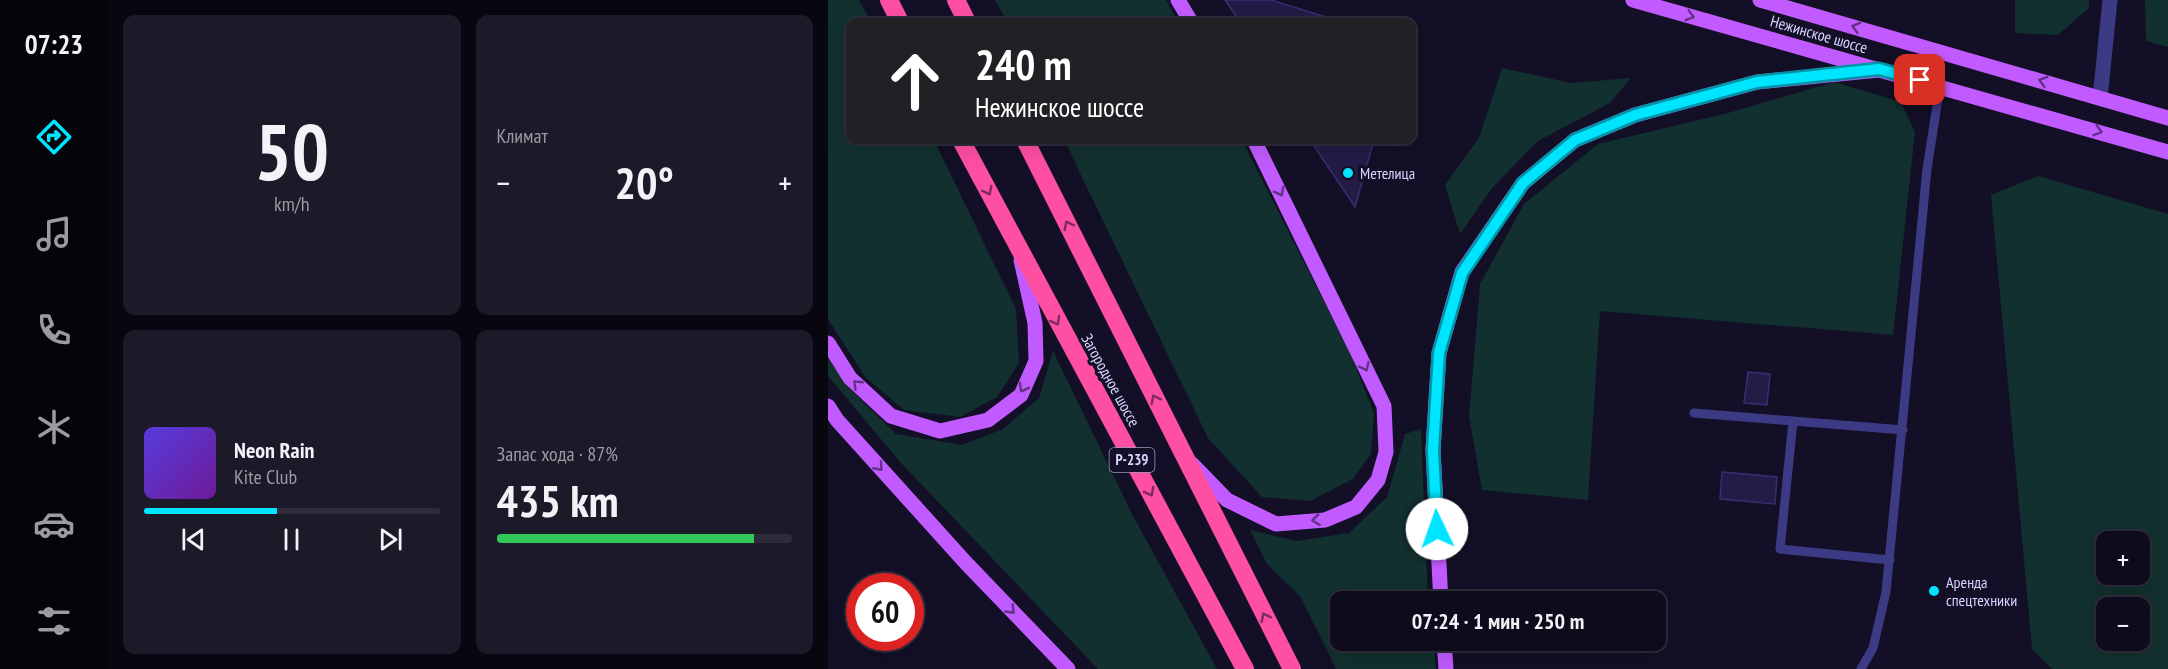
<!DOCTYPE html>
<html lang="ru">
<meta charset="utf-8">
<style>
:root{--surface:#0e0b1c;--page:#1c1929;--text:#f1f3f6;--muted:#9b9ba3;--line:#2e2b3b;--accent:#00e5ff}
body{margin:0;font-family:"PT Sans Narrow",sans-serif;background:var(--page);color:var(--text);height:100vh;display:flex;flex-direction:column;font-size:22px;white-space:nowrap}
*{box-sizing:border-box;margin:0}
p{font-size:20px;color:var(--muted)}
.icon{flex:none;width:33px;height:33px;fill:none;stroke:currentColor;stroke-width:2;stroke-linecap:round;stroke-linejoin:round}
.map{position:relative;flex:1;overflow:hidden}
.details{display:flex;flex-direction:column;gap:15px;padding:15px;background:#08060f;width:720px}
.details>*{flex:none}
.banner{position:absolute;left:18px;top:18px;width:570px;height:126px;border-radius:12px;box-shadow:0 6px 24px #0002,0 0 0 2px var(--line);background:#202124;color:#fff;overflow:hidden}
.buttons{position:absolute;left:1268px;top:531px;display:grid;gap:12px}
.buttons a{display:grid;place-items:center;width:54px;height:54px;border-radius:12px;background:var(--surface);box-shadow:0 6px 24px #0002,0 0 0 2px var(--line);font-size:30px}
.speed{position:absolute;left:18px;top:573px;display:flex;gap:12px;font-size:30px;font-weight:700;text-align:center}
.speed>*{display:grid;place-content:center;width:78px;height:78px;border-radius:50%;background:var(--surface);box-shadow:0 6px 24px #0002,0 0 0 2px var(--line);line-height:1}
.speed .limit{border:9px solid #d22;background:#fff;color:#111}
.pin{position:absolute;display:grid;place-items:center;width:51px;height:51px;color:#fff;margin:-26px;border-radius:12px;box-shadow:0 3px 9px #0006}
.me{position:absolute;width:66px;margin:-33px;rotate:357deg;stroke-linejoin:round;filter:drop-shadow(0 0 4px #0008)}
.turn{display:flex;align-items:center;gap:21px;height:126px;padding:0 30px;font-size:27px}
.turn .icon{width:78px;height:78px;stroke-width:2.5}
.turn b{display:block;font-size:42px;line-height:51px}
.big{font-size:45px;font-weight:800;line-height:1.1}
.details .card{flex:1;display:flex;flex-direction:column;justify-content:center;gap:9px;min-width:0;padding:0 21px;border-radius:12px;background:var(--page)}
.details .dial{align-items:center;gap:0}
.dial b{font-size:78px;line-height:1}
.song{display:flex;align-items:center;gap:18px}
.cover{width:72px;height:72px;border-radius:9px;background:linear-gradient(135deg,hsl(250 70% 55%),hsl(280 70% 35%))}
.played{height:6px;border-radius:3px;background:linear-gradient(90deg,var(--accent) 45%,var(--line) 45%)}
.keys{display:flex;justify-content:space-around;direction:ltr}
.heat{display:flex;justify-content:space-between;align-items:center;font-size:33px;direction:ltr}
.charge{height:9px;border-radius:4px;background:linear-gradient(90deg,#34c759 87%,var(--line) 0)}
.details .tiles{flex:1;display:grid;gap:15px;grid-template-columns:repeat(2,1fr)}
.trip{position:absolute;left:502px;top:591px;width:336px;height:60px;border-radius:12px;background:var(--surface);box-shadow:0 6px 24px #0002,0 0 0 2px var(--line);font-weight:800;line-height:60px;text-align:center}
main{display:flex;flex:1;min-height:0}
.menu{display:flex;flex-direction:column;width:108px;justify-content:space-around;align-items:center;background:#06040b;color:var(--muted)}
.menu .icon{width:42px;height:42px}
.menu .active{color:var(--accent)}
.menu b{font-size:27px;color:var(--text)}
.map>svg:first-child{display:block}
</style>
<main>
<nav class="menu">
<b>07:23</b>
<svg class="icon active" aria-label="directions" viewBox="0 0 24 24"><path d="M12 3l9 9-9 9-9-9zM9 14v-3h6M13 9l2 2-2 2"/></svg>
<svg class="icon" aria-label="music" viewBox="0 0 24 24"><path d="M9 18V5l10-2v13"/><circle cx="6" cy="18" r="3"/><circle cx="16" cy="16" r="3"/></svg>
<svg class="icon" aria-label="phone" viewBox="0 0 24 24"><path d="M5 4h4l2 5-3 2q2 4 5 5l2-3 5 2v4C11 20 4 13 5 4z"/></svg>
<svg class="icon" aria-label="climate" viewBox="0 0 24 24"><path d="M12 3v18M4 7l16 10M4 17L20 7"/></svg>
<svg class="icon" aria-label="car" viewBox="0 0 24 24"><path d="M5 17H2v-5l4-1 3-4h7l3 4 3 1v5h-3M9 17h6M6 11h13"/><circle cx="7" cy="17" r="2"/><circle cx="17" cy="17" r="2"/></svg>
<svg class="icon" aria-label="filters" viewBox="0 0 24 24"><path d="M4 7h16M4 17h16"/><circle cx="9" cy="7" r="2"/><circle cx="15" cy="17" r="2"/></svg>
</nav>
<section class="details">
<div class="tiles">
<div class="card dial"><b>50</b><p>km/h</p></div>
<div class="card"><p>Климат</p>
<div class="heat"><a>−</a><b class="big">20°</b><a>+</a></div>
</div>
<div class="card">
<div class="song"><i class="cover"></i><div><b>Neon Rain</b><p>Kite Club</p></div></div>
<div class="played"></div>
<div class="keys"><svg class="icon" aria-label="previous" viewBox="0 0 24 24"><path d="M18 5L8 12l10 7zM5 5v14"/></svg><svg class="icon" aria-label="pause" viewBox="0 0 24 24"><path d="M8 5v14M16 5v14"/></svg><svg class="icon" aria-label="next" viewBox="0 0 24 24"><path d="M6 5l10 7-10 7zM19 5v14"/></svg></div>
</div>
<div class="card"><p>Запас хода · 87%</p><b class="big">435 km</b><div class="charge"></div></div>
</div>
</section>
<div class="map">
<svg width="1340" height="669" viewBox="0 0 1340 669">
<rect width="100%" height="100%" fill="#130f26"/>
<path fill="#12302f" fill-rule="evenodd" d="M0,0H31L43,22H22V140H106L188,309L191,363L169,397L132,417L76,410L38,378L0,319Z
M167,0H338L350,22H179Z
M1187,0H1261V8L1230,35L1187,33Z
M1317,0H1340V47L1318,41Z
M674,68L743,83L803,78L782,103L710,141L665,187L632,234L617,185L651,138Z
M1006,82L1073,102L1087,132L1065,335L772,311L760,500L654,490L641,416L652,284L696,204L770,144L900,113Z
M236,140H414L522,353L546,413L543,454L525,479L482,501L434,497L380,438Z
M1210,176L1340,214V669H1224L1204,649L1163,195ZM1278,542H1311V574H1278ZM1278,608H1311V640H1278Z
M225,351L305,516L389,669H270L73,463L0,376V358L19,386L68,434L134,445L175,429L211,398Z
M593,429L600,601L513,602V640L605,641L608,669H508L472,596L439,564L422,530L469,541L521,533L559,497L577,434Z"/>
<path fill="#241b47" stroke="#3b2d73" stroke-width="1.5" d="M397,0H443L514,22H412Z
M482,140H546L527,207Z
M920,372L942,374L939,405L916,403Z
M894,472L949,477L947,504L892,499Z"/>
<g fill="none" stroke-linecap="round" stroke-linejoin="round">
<path stroke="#3d3a85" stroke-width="9" d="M866,413L965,421
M1062,560L952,549L965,421L1075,430
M1033,669L1045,648L1058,592L1099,169L1112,86"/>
<path stroke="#3d3a85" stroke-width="15" d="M1272,98L1282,0"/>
<path stroke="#c25bff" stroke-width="15" d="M350,0L363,22
M805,0L1340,152
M932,0L1340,118
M0,343L22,378L63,416L112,431L160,420L193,395L208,361L207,323L193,260
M0,406L9,420L138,563L240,669
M364,464L399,500L448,524L497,520L528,507L550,480L558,452L556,406L426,140
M613,602L605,450L611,353L634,272L695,183L747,140L807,115L929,82L1051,70
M616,640L618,669"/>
<path stroke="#ff4fa3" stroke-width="18" d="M61,0L72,22
M128,0L139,22
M133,140L417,669
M197,140L464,669"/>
</g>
<defs><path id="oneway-chevron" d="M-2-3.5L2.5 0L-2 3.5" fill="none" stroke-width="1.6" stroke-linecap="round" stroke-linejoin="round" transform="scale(1.5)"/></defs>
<g stroke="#623188">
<use href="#oneway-chevron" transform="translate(862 16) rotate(16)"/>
<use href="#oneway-chevron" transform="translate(1028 27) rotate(-164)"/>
<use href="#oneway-chevron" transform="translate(1215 81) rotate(-164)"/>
<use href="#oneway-chevron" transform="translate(1270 131) rotate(16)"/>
<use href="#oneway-chevron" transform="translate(452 192) rotate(63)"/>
<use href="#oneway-chevron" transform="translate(537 367) rotate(65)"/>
<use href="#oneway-chevron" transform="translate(29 384) rotate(-136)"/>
<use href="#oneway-chevron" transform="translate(195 388) rotate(119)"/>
<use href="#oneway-chevron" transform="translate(51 467) rotate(48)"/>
<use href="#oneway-chevron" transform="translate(488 520) rotate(173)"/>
<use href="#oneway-chevron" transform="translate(183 610) rotate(46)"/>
</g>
<g stroke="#7d2c5e">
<use href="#oneway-chevron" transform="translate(160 191) rotate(63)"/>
<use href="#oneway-chevron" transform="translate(240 225) rotate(-117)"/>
<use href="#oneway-chevron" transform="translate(228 321) rotate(61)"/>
<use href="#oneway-chevron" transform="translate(327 399) rotate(-117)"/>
<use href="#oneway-chevron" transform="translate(322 492) rotate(62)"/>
<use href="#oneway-chevron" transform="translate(437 617) rotate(-117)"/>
</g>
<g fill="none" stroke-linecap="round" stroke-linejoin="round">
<defs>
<path id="route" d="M609,529L605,450L611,353L634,273L695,183L747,140L807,115L929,82L1051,69L1092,80"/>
</defs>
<use href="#route" stroke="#0095a6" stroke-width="15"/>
<use href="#route" stroke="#00e5ff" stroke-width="10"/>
</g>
<g fill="#00e5ff" stroke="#130f26" stroke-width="2">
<circle cx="520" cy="173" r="6"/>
<circle cx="1106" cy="591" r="6"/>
</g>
<g text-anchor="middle" stroke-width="6" stroke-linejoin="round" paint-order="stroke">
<rect fill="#130f26" stroke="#9e99be" stroke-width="1.5" x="281.5" y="448" width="45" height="24" rx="4.5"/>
<g font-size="15" font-weight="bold" fill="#d9d4ff">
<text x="304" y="465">Р-239</text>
</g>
<g font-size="16" fill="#d9d4ff" stroke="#130f26">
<text transform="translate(991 34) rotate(16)" y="6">Нежинское шоссе</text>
<text transform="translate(283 380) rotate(61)" y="6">Загородное шоссе</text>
</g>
<g font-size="16" fill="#d9d4ff" stroke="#130f26" text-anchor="start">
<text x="532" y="179">Метелица</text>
<text x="1118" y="588">Аренда<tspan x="1118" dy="18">спецтехники</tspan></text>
</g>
</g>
</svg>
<div class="buttons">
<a>+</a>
<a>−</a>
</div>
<div class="speed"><div class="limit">60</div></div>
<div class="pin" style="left:1092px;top:80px;background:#d93025"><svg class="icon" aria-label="arrive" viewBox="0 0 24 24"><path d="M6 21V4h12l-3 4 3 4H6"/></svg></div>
<svg class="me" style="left:609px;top:529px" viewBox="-20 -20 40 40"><circle r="19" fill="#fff"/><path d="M0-13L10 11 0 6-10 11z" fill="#00e5ff"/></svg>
<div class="trip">07:24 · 1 мин · 250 m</div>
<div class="banner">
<div class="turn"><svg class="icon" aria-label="ahead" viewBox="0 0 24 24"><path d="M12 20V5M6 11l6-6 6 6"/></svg><div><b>240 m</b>Нежинское шоссе</div></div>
</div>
</div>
</main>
